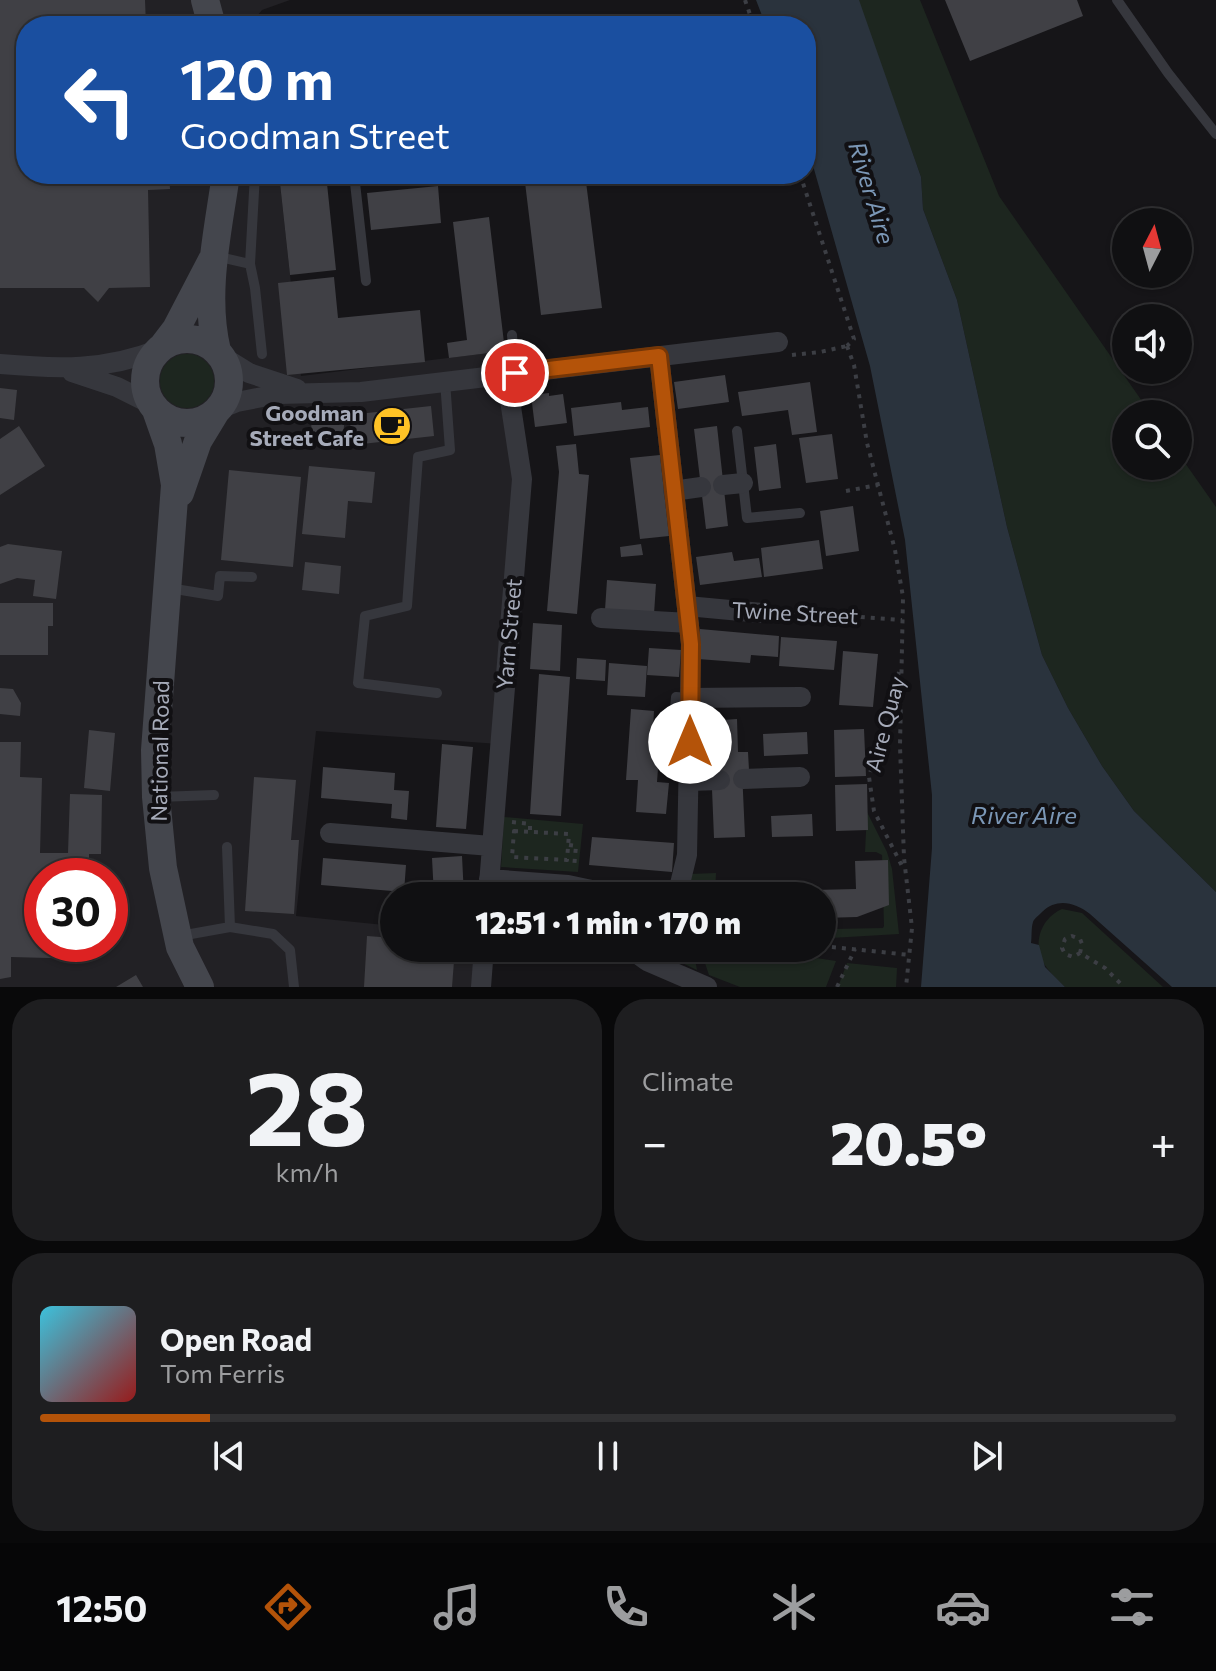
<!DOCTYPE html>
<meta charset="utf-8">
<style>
:root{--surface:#101012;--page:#1e1e20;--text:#f1f3f6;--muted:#9c9d9f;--line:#303032;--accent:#b45309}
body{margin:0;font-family:Commissioner,sans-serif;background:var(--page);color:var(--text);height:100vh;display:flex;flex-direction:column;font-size:30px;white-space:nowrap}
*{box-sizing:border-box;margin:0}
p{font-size:26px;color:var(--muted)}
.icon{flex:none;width:44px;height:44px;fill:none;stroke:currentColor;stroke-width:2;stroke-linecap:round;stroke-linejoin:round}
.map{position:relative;height:987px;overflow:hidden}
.panel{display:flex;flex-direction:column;gap:12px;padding:12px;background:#09090a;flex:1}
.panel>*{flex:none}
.hud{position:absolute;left:16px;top:16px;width:800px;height:168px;border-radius:32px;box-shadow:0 2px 6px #0004,0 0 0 2px var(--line);background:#1a4fa0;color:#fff;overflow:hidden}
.needle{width:52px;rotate:6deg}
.fabs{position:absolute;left:1112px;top:208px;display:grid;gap:16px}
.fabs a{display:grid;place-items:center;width:80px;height:80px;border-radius:50%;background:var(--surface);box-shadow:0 2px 6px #0004,0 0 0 2px var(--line);font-size:40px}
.speed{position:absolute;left:24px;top:858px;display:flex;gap:16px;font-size:40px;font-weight:700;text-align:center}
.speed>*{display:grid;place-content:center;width:104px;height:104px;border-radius:50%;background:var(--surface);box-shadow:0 2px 6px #0004,0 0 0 2px var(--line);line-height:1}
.speed .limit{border:12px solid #d22;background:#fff;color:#111}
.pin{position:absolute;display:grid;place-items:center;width:68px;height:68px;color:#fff;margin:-34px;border:4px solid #fff;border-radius:50%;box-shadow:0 2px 8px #0007}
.me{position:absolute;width:88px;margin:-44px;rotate:0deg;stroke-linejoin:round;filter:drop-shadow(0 0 6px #0008)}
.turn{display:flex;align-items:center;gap:28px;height:168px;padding:0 32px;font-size:36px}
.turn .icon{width:104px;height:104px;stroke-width:2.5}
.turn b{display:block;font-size:56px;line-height:68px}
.big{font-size:60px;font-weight:800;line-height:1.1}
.panel .widget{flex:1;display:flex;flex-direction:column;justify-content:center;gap:12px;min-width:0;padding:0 28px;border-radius:32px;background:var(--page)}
.panel .dial{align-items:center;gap:0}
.dial b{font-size:104px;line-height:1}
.song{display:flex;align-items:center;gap:24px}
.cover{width:96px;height:96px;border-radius:12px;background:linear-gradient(135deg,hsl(190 70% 55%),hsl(0 70% 35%))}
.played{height:8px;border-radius:4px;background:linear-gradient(90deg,var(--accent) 15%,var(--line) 15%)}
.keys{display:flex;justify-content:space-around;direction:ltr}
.heat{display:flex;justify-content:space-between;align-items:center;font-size:44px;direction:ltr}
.panel .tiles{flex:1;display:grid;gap:12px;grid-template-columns:1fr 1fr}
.widget:last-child{grid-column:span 2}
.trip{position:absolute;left:380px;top:882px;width:456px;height:80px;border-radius:40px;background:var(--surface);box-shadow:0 2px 6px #0004,0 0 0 2px var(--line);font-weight:800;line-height:80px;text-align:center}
.menu{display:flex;height:128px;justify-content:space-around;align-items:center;background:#060607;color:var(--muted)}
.menu .icon{width:56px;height:56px}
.menu .active{color:var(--accent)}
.menu b{font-size:36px;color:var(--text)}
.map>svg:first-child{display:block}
</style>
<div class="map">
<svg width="1216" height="987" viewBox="0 0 1216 987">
<rect width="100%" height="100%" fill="#161518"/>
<path fill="#222125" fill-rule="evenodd" d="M0,0H290L262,10L249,26H26V174H279L301,376L505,351L522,479L499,744L316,731L296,916L394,926V948H484L481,987H0ZM42,876H110V944H42Z"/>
<path fill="#1d261f" d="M858,0H920L999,196L1151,414H1126V466H1178V453L1216,507V892L1134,811L1102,766L1068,708L1042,655L1007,527L957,300L923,209L921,177Z
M160 381a27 27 0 1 1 54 0a27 27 0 1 1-54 0Z
M867,812L887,852L892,869L899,934L831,938L832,929L883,928L884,926L882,855L876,852H865Z
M504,817L583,824L578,872L501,867Z
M716,873L715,896H688L684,879L690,874Z
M1062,909L1082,913L1163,987H1065C1059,981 1052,975 1047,968C1031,948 1039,919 1062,909Z
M657,948H693L697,970L676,960L677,956Z
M700,948H750L836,961L826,987H740L709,975Z
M847,963L897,968L896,987H838Z"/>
<path fill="#2a333d" d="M756,0H859L921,177L923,209L957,300L1007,527L1042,655L1068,708L1102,766L1134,811L1216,892V987H1172L1090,914C1074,902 1057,898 1042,912C1039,915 1034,919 1033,922C1031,928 1032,937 1031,943L1039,945L1045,967L1065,987H921L932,848V795L905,540L870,366L806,141V26H766Z"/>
<path fill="#404045" d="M0,0H145L146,26H26V174H169L170,189L148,190L150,287L109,288L98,302L84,288H0Z
M945,0H1077L1083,16L970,61Z
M279,174H326L336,270L290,275Z
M524,174H585L602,308L541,315Z
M438,186L441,223L371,230L367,193Z
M489,217L505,351L449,358L447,343L467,340L453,222Z
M334,277L338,318L420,310L425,362L287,375L278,283Z
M725,375L729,402L678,409L674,382Z
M810,382L817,432L792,435L788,410L742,416L738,392Z
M0,388L17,390L14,420L0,418Z
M549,393V396L563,394L567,423L535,427L531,395Z
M621,402L622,410L648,407L650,427L574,436L571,408Z
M431,406L434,436L353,445L349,415Z
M312,414L345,417L343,435L311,432Z
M19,426L45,466L0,495V439Z
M717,426L728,526L706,529L694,429Z
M832,434L838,479L806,483L799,438Z
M576,444L579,474L589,475L577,614L547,611L559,472L556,446Z
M776,444L781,488L759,491L754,447Z
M660,455L669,536L640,539L630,458Z
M309,466L375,472L372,503L348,501L345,538L302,534Z
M229,470L301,477L293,567L221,560Z
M853,506L859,551L826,556L820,511Z
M819,540L823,569L764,577L761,548Z
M8,544L62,551L56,599L33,596L35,580L17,578L0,584V547Z
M641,544L643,555L621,557L620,547Z
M732,552L734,561L759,558L762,577L700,585L696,557Z
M305,562L341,566L339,594L302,590Z
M607,580L656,584L654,614L605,610Z
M0,603H53V626H48V655H0Z
M533,623L562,625L560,671L530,669Z
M700,629L779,636L778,657L751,655L750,663L698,659Z
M781,637L837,641L834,670L779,666Z
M649,648L681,650L679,677L647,675Z
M843,651L878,654L873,707L839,705Z
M577,658L606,660L605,681L576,679Z
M609,663L647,666L645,697L607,695Z
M539,674L570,677L561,816L530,814Z
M0,688L13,689L21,703L20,716L0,714Z
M631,709L654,711L653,729H661L657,782L669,783L666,814L636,812L638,780H626Z
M737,719L738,752H748L749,770H742L745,837L714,838L712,789L721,788L719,753H709L708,721Z
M864,729L866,776L835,777L834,730Z
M89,730L115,733L110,791L84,788Z
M807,732L808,754L764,756L763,734Z
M0,742H21L20,777L42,778L40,853H68L70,794L102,795L101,854H89V876H42V944H87V959L11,957V977L0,979Z
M442,744L473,747L466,829L436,827Z
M323,767L395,773L394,790L409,791L407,820L391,818L392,804L321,798Z
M254,777L296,780L291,840H299L294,914L245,911Z
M867,784L868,830L836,831L835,785Z
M812,814L813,836L772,837L771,816Z
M592,837L674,843L672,872L589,865Z
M462,856L464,896H434L432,858Z
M323,858L406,865L404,892L321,885Z
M888,860L889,905L857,917L822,918V896H736V892L856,889L855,861Z
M367,936L394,938V948H455L452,987H364Z
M136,975L143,987H116Z"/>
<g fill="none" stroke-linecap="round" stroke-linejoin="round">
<path stroke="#3c3e44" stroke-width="4" stroke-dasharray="4 6" stroke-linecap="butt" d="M745,0L754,26
M800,174L854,339L847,346
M847,346L854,365L867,443L895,550L903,597L900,746L904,858L912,928L906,987
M792,355L820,352L847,346
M846,491L878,485
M781,611L902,620
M899,672L869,777L874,811L903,868
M512,822L530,824V831
M514,831L569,834L567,860L512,857Z
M569,845L576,846L574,868
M822,946L910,955
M697,948L700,961
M1080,953L1082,944L1080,939L1072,936L1065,939L1062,948L1065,954L1073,957L1080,953L1105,968L1124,987
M837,987L855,949"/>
<path stroke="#36373d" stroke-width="10" d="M1117,0L1168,73L1216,134
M354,174L366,281
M215,256L250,264L255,288L262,354
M250,264L255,174
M512,335L515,373
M737,431L747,518L800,513
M169,588L218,596L220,576L252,577
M437,693L358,683L365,616L407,606L418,457L450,450L445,381
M690,698L676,697L671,763L690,764
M158,797L214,795
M227,847L230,927
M180,936L230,927L273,934L290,950L294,987"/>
<path stroke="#36373d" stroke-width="20" d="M220,355L249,373L297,389
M659,356L691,644L687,855L679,888L667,896
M0,364C57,369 105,371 160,349
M72,372L117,387L153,405
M217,410L237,402L278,394L361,392L778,342
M723,485L743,483
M673,491L701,487
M687,606L762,613
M601,618L689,623
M690,698L801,697
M743,779L800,777
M690,781L720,780
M330,833L491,846
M489,879L568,885L620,896
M488,896L522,479L506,374
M629,948L647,961L707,987
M481,987L484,948"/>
<path stroke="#44464d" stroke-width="28" d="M205,0L212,26
M145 381a42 42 0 1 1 84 0a42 42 0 1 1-84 0Z
M163,346L176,329L212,260
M217,351C203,293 218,232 226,174
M156,410L168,444L175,485L155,750L156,797L163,868L180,947L200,987
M180,493L198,441L215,413"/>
</g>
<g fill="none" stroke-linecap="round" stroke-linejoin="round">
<defs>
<path id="route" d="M515,373L659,356L691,644L690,742"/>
</defs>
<use href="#route" stroke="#753606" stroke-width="20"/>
<use href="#route" stroke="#b45309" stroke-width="14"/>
</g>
<defs>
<symbol id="cafe-disc" viewBox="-11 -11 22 22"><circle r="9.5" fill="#ffc326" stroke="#111013"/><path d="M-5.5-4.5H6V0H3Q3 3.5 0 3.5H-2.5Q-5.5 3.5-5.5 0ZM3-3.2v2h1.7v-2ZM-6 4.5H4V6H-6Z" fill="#111"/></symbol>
</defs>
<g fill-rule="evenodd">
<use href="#cafe-disc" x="370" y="404" width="44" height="44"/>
</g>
<g text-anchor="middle" stroke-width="8" stroke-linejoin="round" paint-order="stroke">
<g font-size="22" font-weight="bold" fill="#a6abb9" stroke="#111013" text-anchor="end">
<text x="364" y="421">Goodman<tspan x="364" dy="25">Street Cafe</tspan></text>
</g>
<g font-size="22" fill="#a6abb9" stroke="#111013">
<text transform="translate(795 613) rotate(3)" y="8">Twine Street</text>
<text transform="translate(509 634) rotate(-85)" y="8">Yarn Street</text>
<text transform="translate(885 724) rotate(-75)" y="8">Aire Quay</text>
<text transform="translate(160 751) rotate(-89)" y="8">National Road</text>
</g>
<g font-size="24" font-style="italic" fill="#7b97b6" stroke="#111013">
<text transform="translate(871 193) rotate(73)" y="8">River Aire</text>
<text x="1024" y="824">River Aire</text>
</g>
</g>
</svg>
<div class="fabs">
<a><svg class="needle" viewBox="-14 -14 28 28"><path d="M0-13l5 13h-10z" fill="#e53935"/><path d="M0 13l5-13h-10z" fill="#9c9d9f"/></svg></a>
<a><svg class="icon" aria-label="sound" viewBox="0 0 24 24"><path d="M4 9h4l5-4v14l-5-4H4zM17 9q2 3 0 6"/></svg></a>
<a><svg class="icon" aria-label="search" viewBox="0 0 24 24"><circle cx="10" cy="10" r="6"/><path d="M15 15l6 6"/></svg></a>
</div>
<div class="speed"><div class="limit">30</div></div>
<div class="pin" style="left:515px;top:373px;background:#d93025"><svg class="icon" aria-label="arrive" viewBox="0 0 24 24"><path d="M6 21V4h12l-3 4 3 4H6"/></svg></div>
<svg class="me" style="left:690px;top:742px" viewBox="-20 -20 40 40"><circle r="19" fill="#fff"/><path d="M0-13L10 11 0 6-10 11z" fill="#b45309"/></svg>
<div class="trip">12:51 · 1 min · 170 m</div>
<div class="hud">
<div class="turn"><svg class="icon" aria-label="left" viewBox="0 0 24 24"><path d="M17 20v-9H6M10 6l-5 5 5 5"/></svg><div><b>120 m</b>Goodman Street</div></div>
</div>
</div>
<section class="panel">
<div class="tiles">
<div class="widget dial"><b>28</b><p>km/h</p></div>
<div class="widget"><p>Climate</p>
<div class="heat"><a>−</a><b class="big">20.5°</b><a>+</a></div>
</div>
<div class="widget">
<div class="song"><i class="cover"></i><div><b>Open Road</b><p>Tom Ferris</p></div></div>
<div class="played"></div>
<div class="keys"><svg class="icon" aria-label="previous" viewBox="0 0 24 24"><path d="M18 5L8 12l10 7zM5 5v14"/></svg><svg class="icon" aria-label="pause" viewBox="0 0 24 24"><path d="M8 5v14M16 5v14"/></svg><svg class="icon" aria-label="next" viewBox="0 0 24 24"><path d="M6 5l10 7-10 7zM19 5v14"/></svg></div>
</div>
</div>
</section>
<nav class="menu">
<b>12:50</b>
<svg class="icon active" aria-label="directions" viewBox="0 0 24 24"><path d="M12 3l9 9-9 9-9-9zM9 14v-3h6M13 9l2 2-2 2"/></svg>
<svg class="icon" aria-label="music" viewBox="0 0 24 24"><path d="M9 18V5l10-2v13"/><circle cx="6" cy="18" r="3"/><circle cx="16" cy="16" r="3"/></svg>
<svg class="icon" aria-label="phone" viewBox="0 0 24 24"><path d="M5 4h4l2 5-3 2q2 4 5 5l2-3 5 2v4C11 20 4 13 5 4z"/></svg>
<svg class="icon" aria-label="climate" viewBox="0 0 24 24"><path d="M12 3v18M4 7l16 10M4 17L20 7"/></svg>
<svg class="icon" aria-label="car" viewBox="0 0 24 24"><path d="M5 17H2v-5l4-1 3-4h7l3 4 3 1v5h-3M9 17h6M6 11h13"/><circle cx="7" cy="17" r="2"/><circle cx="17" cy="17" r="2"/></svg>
<svg class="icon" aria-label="filters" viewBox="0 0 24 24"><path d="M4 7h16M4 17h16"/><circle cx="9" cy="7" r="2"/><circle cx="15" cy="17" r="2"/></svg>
</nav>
